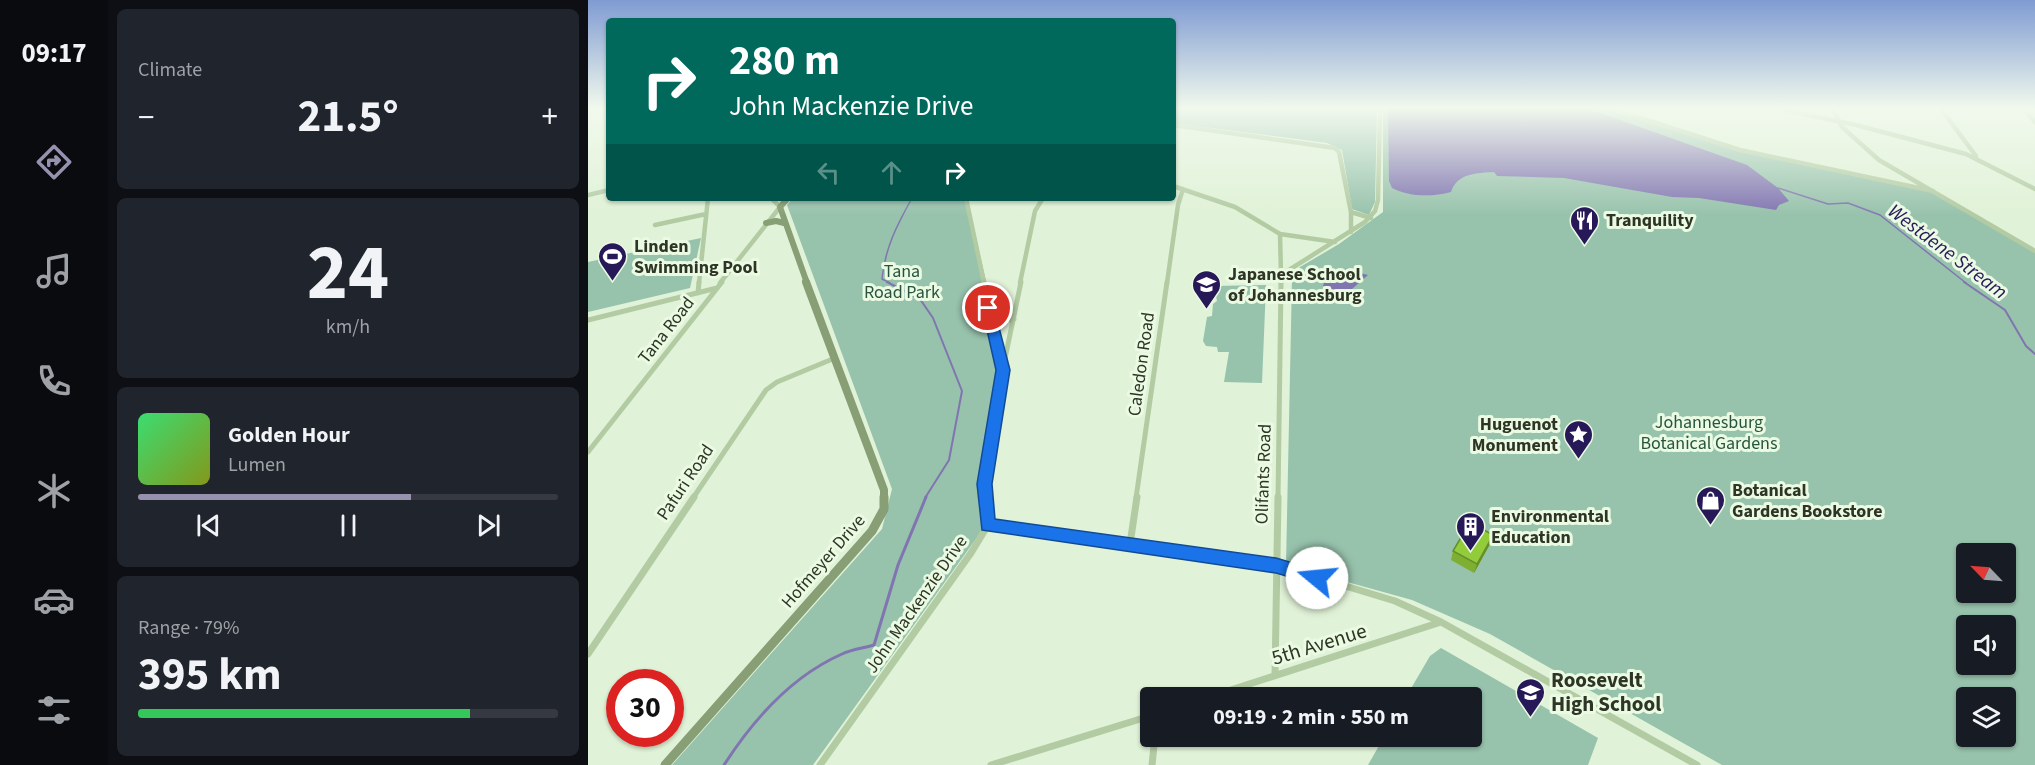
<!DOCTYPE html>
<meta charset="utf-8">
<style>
:root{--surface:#171b24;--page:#20242c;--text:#f1f3f6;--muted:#9ea1a6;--line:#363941;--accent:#9691af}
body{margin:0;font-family:"Source Sans 3",sans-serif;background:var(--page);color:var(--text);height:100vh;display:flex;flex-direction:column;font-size:22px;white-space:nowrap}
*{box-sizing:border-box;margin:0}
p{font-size:20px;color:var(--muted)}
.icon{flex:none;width:33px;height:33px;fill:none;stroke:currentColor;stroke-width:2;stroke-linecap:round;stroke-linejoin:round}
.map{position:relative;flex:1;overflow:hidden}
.details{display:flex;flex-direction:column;gap:9px;padding:9px;background:#0d0f14;width:480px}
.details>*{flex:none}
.top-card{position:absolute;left:18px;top:18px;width:570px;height:183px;border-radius:6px;box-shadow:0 2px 4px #0004;background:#00695c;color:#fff;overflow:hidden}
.needle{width:39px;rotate:295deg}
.buttons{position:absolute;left:1368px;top:543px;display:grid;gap:12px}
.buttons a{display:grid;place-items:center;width:60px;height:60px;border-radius:6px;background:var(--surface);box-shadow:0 2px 4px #0004;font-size:30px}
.speed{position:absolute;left:18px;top:669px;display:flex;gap:12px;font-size:30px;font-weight:700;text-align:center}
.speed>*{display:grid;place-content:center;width:78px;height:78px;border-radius:50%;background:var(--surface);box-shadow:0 2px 4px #0004;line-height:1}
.speed .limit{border:9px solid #d22;background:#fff;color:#111}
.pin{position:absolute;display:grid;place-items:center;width:51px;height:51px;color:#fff;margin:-26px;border:3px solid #fff;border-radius:50%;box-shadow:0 2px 6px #0007}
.me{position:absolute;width:66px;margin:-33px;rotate:287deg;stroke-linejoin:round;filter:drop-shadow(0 0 4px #0008)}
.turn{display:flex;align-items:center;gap:21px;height:126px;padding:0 24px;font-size:27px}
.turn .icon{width:78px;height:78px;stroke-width:2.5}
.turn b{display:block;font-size:42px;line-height:51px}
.lanes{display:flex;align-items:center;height:57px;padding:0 24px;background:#0003;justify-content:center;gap:30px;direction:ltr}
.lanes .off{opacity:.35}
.big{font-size:45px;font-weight:700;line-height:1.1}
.details .tile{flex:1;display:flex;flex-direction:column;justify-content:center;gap:9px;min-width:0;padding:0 21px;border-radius:9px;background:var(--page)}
.details .dial{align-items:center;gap:0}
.dial b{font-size:78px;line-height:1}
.song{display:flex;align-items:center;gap:18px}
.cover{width:72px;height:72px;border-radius:9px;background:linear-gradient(135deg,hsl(140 70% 55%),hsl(70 70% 35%))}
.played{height:6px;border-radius:3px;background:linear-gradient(90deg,var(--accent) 65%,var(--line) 65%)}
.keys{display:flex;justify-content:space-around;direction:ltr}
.heat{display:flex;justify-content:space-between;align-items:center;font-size:33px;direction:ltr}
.charge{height:9px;border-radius:4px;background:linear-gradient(90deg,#34c759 79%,var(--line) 0)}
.trip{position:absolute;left:552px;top:687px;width:342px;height:60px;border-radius:6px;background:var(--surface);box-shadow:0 2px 4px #0004;font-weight:700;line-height:60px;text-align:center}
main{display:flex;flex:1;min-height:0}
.tab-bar{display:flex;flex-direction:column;width:108px;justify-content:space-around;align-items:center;background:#090b0e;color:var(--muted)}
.tab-bar .icon{width:42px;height:42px}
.tab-bar .on{color:var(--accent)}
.tab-bar b{font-size:27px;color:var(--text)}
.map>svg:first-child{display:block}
</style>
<main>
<nav class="tab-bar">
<b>09:17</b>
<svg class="icon on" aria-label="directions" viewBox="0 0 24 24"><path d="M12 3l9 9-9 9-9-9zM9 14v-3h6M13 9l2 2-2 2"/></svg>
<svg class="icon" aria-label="music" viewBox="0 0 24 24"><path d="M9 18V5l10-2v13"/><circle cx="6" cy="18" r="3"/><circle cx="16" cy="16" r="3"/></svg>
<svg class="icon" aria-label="phone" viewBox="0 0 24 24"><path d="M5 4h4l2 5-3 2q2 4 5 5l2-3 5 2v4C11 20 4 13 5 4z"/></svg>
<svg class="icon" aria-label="climate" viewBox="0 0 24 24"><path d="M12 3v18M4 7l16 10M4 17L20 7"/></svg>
<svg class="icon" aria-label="car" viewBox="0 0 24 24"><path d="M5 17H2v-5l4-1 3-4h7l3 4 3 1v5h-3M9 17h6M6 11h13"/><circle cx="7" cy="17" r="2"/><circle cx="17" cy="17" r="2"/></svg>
<svg class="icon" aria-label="filters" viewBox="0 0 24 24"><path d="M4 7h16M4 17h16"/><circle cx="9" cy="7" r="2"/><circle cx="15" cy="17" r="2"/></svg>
</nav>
<section class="details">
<div class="tile"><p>Climate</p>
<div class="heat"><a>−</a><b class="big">21.5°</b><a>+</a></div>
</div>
<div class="tile dial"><b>24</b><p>km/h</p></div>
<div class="tile">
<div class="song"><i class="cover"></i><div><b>Golden Hour</b><p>Lumen</p></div></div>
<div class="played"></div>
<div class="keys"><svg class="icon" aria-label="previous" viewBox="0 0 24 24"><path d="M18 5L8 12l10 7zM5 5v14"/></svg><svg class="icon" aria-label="pause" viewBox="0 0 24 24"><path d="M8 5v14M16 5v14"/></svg><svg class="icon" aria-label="next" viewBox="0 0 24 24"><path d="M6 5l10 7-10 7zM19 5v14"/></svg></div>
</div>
<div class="tile"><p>Range · 79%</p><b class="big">395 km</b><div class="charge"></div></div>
</section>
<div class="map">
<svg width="1447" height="765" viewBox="0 0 1447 765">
<rect width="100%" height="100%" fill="#e0f2d7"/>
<path fill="#97c2ac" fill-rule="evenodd" d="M585,109H789L787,202L781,215L764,209L754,150L739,143L585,123Z
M795,109H1025L1147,150L1343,191L1447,252V765H1134L902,634L824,600L698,565L704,279L712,267L751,244L795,212ZM1378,554H1418V592H1378ZM1378,626H1418V664H1378ZM1378,698H1418V736H1378Z
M205,198H379L418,368L394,474L398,525L225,765H84L294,529L304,489L199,205Z
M113,238L102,288L0,312V262Z
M678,285L674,383L636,382L641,352H630L629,347L618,346L615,341L619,317L624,316L625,304L629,301L626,286Z
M853,648L1010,738L1000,765H780L796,737L884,736V698L818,697L842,656Z"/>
<path fill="#8175b1" d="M800,109H1001L1159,165L1190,188L1201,201L1191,205L1188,210L1111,198L1084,197L976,178L909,176L906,172C889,173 869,173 863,192C844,197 821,197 804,188L801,181Z
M764,268V271L780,275L764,289L742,299L738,287L735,286C739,273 751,269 764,268Z"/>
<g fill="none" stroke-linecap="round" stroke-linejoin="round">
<path stroke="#8175b1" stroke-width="1.5" d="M1190,188L1240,204L1260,203L1292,215L1378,283
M302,283L294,279C297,248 309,225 324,198"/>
<path stroke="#8175b1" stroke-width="2" d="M299,282L332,299L345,318L374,391L361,460L337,498
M1376,282L1417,310L1438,346L1447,354"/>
<path stroke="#8175b1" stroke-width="3" d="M136,765C165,720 204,676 254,654C264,649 276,648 286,645L310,565L338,497"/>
<path stroke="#b2cba3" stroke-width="4.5" d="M1024,109L1152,150L1345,191
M1191,109L1268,125L1378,154L1447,189
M1245,109L1254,127L1291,160L1447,251
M1353,109L1388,156
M1436,109L1447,122
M585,125L747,148L751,152L763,212L783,218
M585,186L647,207L692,234L747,242
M0,195L21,190
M378,198L396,283
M763,212V232
M67,225L118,214
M692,234L693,275
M111,283L120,198
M132,283L192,207L183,198
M432,283L447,211L455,198
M579,283L590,205L595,189
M693,283V275L777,222L787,211L790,200L792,109"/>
<path stroke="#b2cba3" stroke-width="5" d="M396,282L415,370L396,484L397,498
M110,293L111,282
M0,320L129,288
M403,322L426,319
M415,368L433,282
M0,452L134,282
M105,498L178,390L189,382L247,358
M548,498L579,282
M690,498L693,282"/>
<path stroke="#b2cba3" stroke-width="7" d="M400,525L688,565L807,601L853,622L1109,765
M542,544L549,497
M0,654L106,497
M687,675L690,497
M618,698L853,622
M232,765L383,553L400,525L397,497
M403,765L562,716
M564,765L567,736"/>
<path stroke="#889e74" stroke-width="6" d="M200,198L192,207L219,283
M178,223L188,221L196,223"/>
<path stroke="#889e74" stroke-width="8" d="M218,282L296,490V498"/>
<path stroke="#889e74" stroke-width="9" d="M77,765L284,531L296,509V497"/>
</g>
<path fill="#7eaf33" d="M902,544L886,573L863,560L865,551Z"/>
<path fill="#668f29" d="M905,535L902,544L886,573L889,564Z"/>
<path fill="#92cc3b" stroke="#668f29" stroke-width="1.5" d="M882,522L905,535L889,564L865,551Z"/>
<linearGradient id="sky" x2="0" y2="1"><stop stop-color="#7f9bd2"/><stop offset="0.5" stop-color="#f1f9ed"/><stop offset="1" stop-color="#f1f9ed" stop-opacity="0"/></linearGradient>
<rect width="1447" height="216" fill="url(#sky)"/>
<path fill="#1a73e8" stroke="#114b97" stroke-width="1.5" d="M400,304L406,308L422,370L404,484L407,519L688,558L735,572L737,578L735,583L729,585L688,573L394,530L389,484L408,370L394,308Z"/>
<defs>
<symbol id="restaurant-pin" viewBox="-11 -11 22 30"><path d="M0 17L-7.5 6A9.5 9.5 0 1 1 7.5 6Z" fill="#271958" stroke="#eafae3"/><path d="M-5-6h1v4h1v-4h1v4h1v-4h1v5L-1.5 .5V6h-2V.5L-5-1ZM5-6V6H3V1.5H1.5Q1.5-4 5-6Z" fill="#fff"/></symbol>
<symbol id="stadium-pin" viewBox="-11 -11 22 30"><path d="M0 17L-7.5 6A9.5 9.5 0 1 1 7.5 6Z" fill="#271958" stroke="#eafae3"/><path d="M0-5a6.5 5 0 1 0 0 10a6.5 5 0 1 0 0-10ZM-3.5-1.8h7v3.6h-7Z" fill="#fff"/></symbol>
<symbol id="school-pin" viewBox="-11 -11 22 30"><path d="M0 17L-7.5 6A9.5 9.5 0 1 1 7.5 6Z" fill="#271958" stroke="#eafae3"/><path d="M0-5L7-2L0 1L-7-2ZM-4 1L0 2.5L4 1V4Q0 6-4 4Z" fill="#fff"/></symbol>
<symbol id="sight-pin" viewBox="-11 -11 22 30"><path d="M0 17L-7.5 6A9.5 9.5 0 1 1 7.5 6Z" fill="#271958" stroke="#eafae3"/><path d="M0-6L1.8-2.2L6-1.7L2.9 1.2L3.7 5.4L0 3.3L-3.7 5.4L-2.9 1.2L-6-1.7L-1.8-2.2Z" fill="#fff"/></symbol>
<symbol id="shop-pin" viewBox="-11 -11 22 30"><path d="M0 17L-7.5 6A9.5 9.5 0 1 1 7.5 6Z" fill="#271958" stroke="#eafae3"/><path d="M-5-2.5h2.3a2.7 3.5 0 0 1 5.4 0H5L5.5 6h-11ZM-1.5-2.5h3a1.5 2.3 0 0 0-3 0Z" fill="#fff"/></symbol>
<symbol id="building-pin" viewBox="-11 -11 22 30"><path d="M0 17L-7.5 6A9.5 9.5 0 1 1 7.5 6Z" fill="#271958" stroke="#eafae3"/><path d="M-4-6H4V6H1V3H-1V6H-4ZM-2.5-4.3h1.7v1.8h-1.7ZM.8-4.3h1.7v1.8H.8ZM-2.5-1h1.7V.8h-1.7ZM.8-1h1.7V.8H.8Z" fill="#fff"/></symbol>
</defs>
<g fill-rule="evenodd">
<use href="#restaurant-pin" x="980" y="204" width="33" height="45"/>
<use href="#stadium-pin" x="8" y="240" width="33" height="45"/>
<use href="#school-pin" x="602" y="268" width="33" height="45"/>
<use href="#sight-pin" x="974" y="418" width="33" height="45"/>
<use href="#shop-pin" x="1106" y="484" width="33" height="45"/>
<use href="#building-pin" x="866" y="510" width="33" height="45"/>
<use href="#school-pin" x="926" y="676" width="33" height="45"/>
</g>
<g text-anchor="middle" stroke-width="6" stroke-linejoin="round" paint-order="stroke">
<g font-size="18" font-weight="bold" fill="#2e3525" stroke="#eafae3" text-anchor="start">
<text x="1018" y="226">Tranquility</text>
<text x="46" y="252">Linden<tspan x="46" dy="21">Swimming Pool</tspan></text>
<text x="640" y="280">Japanese School<tspan x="640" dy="21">of Johannesburg</tspan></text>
<text x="970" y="430" text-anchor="end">Huguenot<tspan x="970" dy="21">Monument</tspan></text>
<text x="1144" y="496">Botanical<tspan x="1144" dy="21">Gardens Bookstore</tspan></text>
<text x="903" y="522">Environmental<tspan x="903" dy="21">Education</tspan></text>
</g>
<g font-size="18" fill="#28543f" stroke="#eafae3">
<text x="314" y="277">Tana<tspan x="314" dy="21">Road Park</tspan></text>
<text x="1121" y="428">Johannesburg<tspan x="1121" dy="21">Botanical Gardens</tspan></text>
</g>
<g font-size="18" fill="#2e3525" stroke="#eafae3">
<text transform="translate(78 330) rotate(-52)" y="6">Tana Road</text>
<text transform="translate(553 364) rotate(-82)" y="6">Caledon Road</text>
<text transform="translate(675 474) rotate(-88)" y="6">Olifants Road</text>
<text transform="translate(97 482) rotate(-56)" y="6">Pafuri Road</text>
<text transform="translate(235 561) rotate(-49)" y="6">Hofmeyer Drive</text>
<text transform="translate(328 604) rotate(-55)" y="6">John Mackenzie Drive</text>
</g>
<g font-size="20" font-style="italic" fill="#271958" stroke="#eafae3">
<text transform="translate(1360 251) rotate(37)" y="7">Westdene Stream</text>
</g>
<g font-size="21" fill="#2e3525" stroke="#eafae3">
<text transform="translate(731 644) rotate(-17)" y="7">5th Avenue</text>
</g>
<g font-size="21" font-weight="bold" fill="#2e3525" stroke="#eafae3" text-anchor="start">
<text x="963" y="687">Roosevelt<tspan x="963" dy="24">High School</tspan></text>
</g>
</g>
</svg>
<div class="buttons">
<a><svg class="needle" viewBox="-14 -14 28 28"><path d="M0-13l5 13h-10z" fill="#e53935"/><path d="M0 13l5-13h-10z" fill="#9ea1a6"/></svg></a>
<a><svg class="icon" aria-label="sound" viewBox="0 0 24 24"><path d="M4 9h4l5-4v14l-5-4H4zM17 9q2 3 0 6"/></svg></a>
<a><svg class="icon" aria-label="layers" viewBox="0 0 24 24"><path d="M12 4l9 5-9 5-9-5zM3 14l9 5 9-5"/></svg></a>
</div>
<div class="speed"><div class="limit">30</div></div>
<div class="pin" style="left:400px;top:308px;background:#d93025"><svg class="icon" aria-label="arrive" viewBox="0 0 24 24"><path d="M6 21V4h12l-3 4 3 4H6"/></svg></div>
<svg class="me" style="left:729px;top:578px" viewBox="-20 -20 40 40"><circle r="19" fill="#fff"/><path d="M0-13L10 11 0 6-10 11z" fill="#1a73e8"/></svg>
<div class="trip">09:19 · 2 min · 550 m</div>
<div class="top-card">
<div class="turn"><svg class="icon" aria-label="right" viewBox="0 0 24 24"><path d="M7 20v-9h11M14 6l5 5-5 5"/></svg><div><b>280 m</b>John Mackenzie Drive</div></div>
<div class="lanes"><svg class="icon off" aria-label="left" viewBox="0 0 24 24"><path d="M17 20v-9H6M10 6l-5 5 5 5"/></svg><svg class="icon off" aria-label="ahead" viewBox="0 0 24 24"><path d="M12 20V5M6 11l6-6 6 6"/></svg><svg class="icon" aria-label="right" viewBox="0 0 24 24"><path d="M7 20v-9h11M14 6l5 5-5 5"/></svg></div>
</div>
</div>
</main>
